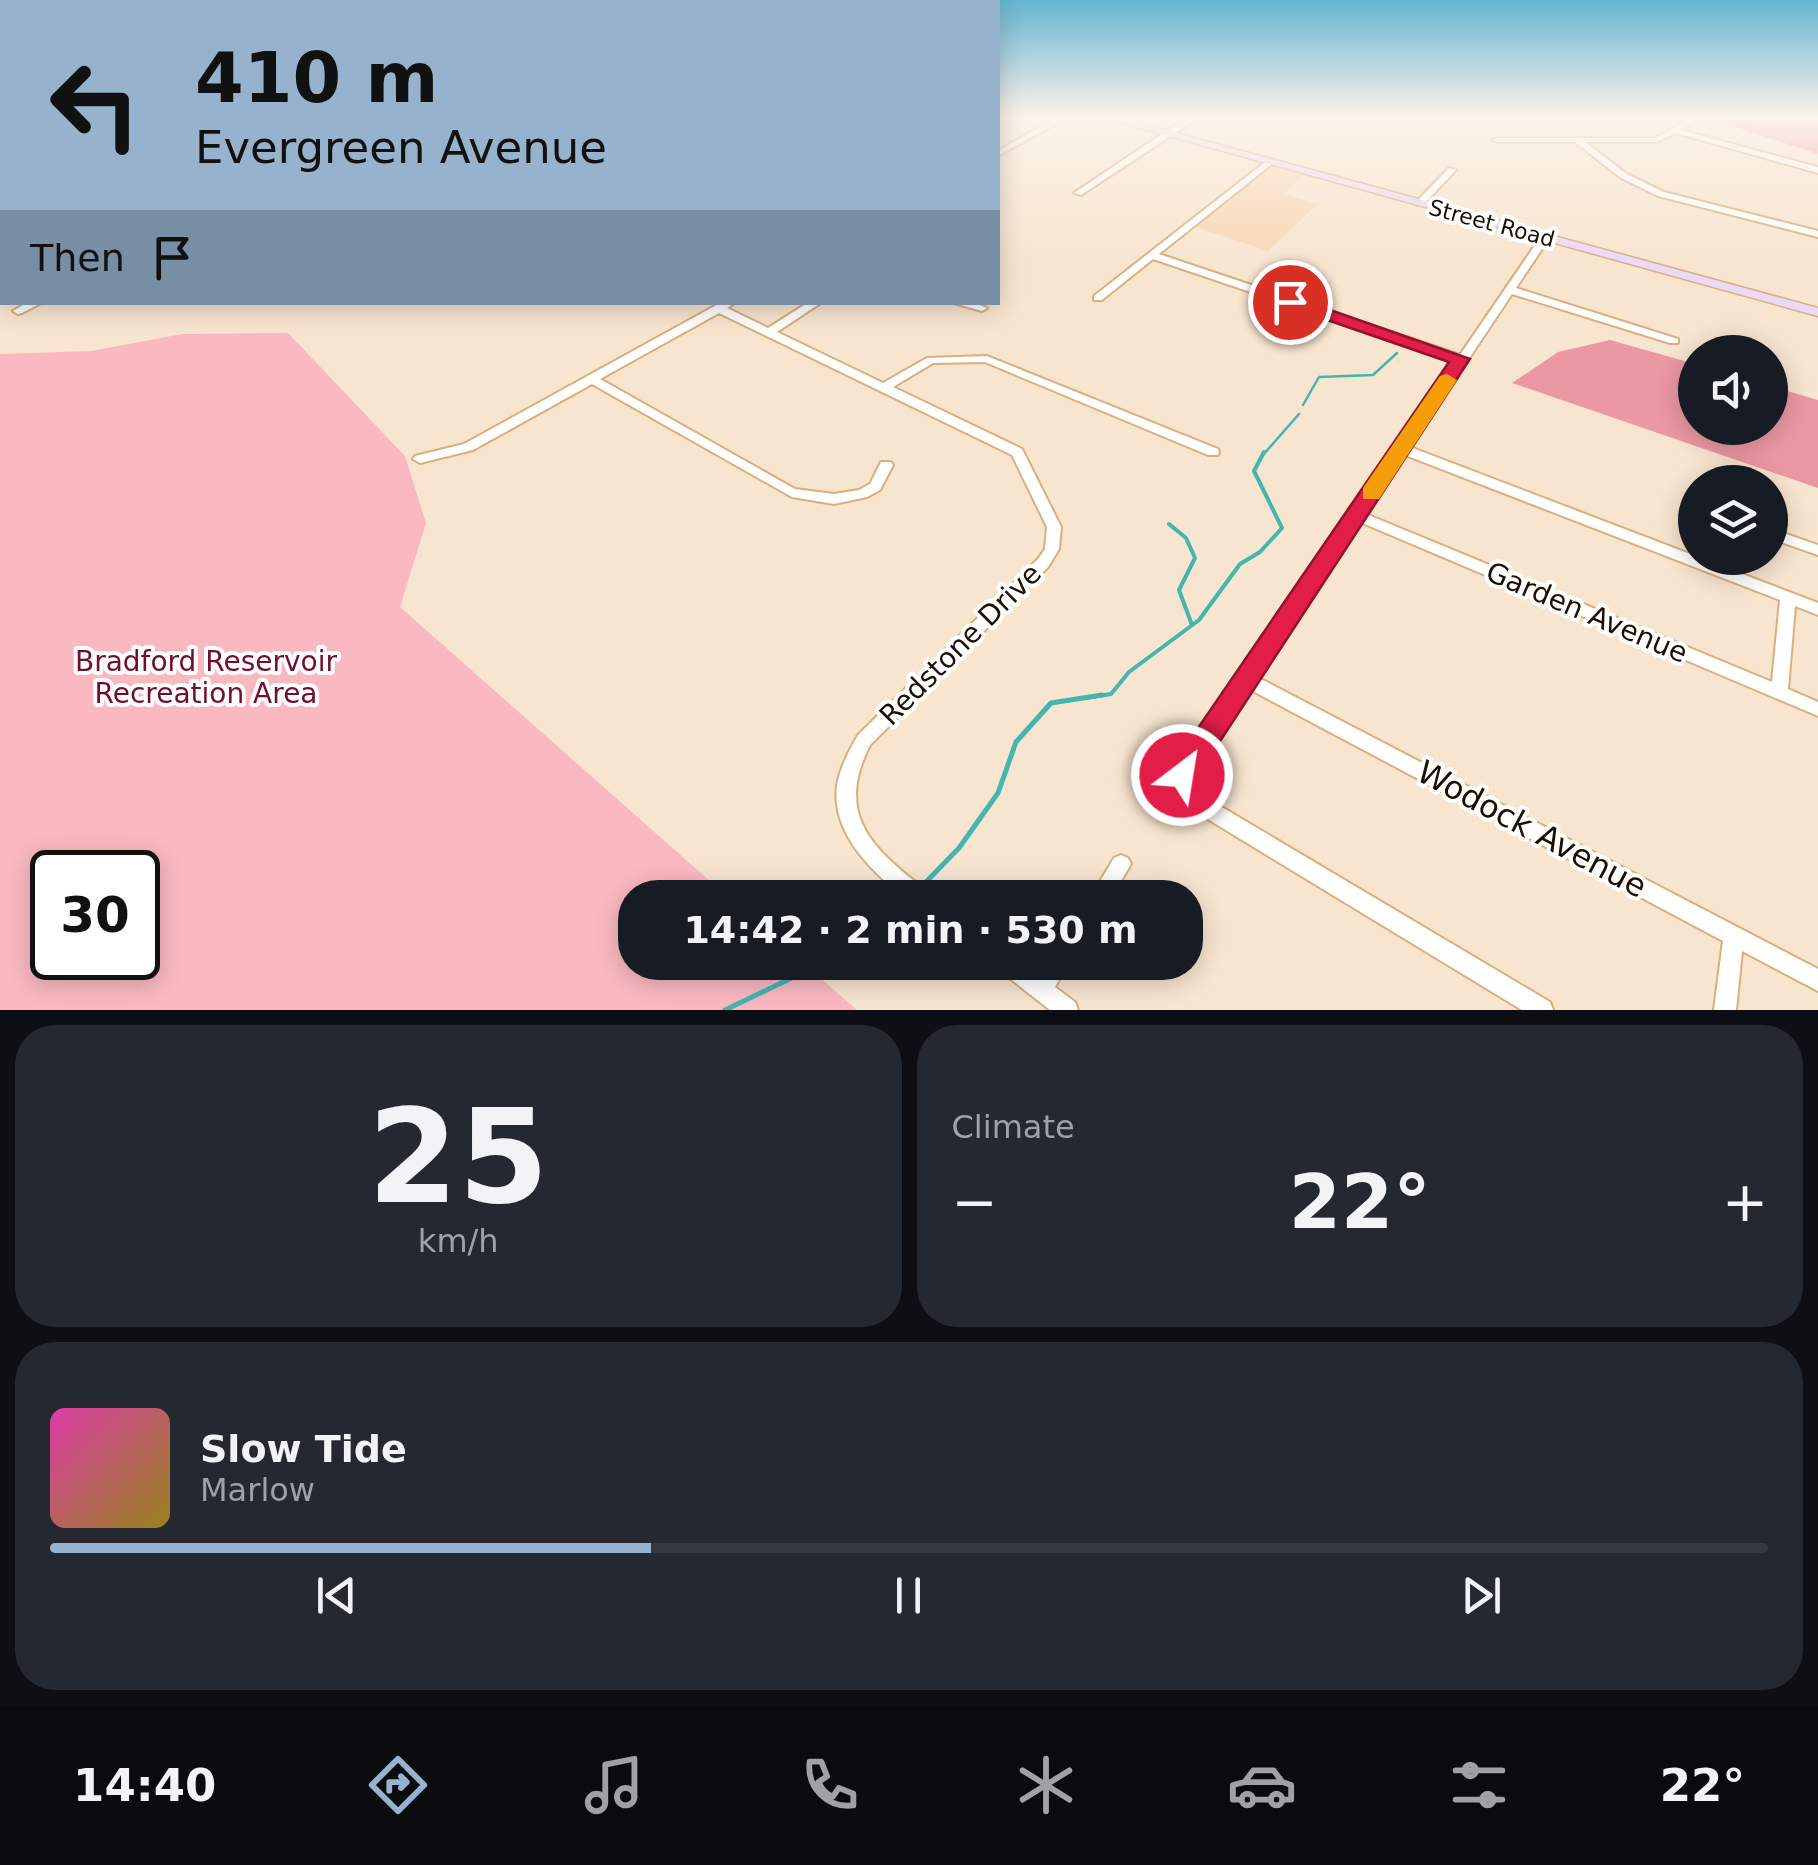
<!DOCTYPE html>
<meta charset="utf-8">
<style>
:root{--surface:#171b24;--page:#242831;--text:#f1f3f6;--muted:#9ea1a6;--line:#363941;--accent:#97b2cd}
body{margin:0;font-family:"DejaVu Sans",sans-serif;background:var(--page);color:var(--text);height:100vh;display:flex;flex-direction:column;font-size:38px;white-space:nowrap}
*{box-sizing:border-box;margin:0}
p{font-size:32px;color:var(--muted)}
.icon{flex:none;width:55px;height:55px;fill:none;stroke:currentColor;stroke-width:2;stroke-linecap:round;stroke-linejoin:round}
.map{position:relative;height:1010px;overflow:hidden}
.details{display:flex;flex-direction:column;gap:15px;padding:15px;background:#0d0f14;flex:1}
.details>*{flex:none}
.hud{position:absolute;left:0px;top:0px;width:1000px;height:305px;box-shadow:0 5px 25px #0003;background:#97b2cd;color:#111;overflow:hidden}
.tools{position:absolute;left:1678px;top:335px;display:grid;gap:20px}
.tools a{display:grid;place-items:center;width:110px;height:110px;border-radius:50%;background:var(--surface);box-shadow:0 5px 25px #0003;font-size:50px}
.speed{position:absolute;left:30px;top:850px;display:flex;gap:20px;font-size:50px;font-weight:700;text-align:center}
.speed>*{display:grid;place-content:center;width:130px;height:130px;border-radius:50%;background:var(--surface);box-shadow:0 5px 25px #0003;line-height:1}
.speed .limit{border:5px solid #111;border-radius:15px;background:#fff;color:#111}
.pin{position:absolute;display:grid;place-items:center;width:85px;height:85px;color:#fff;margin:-42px;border:5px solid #fff;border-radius:50%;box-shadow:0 2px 10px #0007}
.me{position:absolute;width:110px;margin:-55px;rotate:31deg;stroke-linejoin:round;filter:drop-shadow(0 0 8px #0008)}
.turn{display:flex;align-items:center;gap:35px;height:210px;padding:0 30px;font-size:45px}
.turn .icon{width:130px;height:130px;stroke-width:2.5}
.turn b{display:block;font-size:70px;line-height:85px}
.then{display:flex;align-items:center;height:95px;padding:0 30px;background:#0003;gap:20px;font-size:38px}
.big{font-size:75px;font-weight:600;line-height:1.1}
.details .widget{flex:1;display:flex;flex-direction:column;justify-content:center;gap:15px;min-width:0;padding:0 35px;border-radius:40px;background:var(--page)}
.details .dial{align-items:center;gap:0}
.dial b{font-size:130px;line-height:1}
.song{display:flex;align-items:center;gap:30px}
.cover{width:120px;height:120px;border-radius:15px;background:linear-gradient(135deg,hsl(320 70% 55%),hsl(50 70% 35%))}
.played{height:10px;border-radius:5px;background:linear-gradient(90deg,var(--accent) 35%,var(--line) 35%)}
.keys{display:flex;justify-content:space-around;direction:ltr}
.heat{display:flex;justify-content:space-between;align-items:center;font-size:55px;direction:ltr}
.details .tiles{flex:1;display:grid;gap:15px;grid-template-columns:1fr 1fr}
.widget:last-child{grid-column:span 2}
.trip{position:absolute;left:618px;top:880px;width:585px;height:100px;border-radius:40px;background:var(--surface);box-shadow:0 5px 25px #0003;font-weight:600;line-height:100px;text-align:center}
.tabs{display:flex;height:160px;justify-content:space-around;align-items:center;background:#090b0e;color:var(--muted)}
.tabs .icon{width:70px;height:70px}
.tabs .current{color:var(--accent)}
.tabs b{font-size:45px;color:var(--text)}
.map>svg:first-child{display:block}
</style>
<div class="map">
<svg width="1818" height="1010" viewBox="0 0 1818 1010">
<rect width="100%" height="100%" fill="#f8e5d0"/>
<path fill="#f7d8b4" d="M1270,165L1304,174L1285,194L1318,204L1268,251L1195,227Z"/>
<path fill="#fab9c1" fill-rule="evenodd" d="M288,333L405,456L426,523L400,607L728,897L635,898V962L803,963L857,1010H0V354L91,351L182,334ZM52,872H138V958H52Z"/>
<path fill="#ec98a4" d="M1729,118L1766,122L1818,120V154L1725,124Z
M1610,340L1695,364V428H1770V386L1818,400V488L1512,383L1558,352Z"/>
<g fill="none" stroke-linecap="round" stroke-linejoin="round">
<path stroke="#44b5af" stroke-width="2.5" d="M1303,405L1319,377L1373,375L1397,353
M1263,455L1299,414"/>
<path stroke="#44b5af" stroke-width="4" d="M1169,524L1186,538L1195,558L1179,590L1192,625
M1086,698L1111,694L1129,672L1199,620L1240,564L1260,552L1282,528L1254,471L1264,452"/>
<path stroke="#44b5af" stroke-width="5" d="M924,884L959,848L998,793L1016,742L1051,703L1102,695
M725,1010L825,962"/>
<defs>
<path id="street" d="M1056,118H1066L998,156V151Z
M1193,118H1209L1189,124L1081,195L1074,193L1183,120Z
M1691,118H1701L1681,130L1818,167V173L1676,133L1657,142H1585L1627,174L1664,192L1818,231V237L1658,196L1621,178L1575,142H1497L1493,140L1497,138H1655Z
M1269,159L1272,160V164L1159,254L1460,355L1542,235L1545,234L1550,237L1516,288L1678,339V343H1670L1512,294L1410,447L1818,603V615L1795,606L1788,689L1818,702V716L1360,522L1257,677L1818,969V991L1742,951L1736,1010H1714L1723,941L1249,689L1191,776L1197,789L1215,803L1550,1002L1553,1010H1522L1201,815L1184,800L1173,775L1176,769L1455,361L1153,259L1102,300H1094V296ZM1405,455L1780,600L1772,682L1366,514Z
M1449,168L1456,170L1423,205H1417V201Z
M28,302H43L22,313L18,314L13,311Z
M722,302H736L727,308L768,328L809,302H822L777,332L883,383L927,358L987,356L1218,449L1219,452L1218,455H1208L985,362L933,363L893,387L1022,449L1061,527L1059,549L1048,567L870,745C834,816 873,849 927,891L930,898H904C872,871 831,833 837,786C840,767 849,751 858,735L1038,559L1045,549L1047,527L1012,455L719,313L600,379L795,489L834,494L859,490L870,484L881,462H891L893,465L880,490L867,497L834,504L792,497L592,384L473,450L420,463L413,459L415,456L464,444Z
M950,302H972L987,308L982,311Z
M1783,533L1818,545V555L1778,541L1776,538Z
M1121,855L1128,858L1131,864L1111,898H1090L1114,858Z
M995,962H1023L1039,975L1047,962H1069L1055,987L1075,1002L1078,1010H1050L998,969Z"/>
<path id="secondary" d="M1104,118H1121L1818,308V316Z"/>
</defs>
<use href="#street" stroke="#dcaf7a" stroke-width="4"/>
<use href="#secondary" stroke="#dcaf7a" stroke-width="3"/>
<use href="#street" fill="#fff" fill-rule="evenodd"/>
<use href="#secondary" fill="#ebd9f8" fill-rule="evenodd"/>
</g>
<linearGradient id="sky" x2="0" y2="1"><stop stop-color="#66b4d1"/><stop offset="0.45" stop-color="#fcf3ea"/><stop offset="1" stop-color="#fcf3ea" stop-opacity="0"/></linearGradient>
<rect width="1818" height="260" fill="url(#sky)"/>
<path fill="#e11d48" stroke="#92132f" stroke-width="2.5" d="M1284,298H1296L1470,359L1192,784L1182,788L1172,784L1167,775L1172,766L1449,362L1284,305Z"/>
<path fill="#f59e0b" d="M1447,374L1457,380L1379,499H1363V488L1440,376Z"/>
<g text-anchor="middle" stroke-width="8" stroke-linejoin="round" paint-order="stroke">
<g font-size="22" fill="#1e0e00" stroke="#fff">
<text transform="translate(1492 223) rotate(15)" y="8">Street Road</text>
</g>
<g font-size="28" fill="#1e0e00" stroke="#fff">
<text transform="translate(1587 612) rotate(23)" y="10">Garden Avenue</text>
<text transform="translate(960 644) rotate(-45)" y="10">Redstone Drive</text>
</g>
<g font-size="28" fill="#710e2c" stroke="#fff">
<text x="206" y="671">Bradford Reservoir<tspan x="206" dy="32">Recreation Area</tspan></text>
</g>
<g font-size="32" fill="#1e0e00" stroke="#fff">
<text transform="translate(1532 829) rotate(28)" y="11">Wodock Avenue</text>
</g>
</g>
</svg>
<div class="tools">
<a><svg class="icon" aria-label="sound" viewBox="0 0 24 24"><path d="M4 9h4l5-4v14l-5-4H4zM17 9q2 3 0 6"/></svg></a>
<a><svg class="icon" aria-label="layers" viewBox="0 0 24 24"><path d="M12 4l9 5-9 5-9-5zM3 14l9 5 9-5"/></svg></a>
</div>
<div class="speed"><div class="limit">30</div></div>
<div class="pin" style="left:1290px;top:302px;background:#d93025"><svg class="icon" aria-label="arrive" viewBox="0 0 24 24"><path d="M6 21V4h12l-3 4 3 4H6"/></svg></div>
<svg class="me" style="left:1182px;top:775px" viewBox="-20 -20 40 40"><circle r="17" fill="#e11d48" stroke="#fff" stroke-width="3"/><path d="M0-11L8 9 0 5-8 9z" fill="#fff"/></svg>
<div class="trip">14:42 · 2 min · 530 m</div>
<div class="hud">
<div class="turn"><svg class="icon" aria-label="left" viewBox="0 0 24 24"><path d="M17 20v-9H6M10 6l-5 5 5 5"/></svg><div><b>410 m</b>Evergreen Avenue</div></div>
<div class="then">Then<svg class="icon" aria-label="arrive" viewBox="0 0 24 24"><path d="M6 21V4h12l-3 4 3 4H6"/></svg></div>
</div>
</div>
<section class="details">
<div class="tiles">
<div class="widget dial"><b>25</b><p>km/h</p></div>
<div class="widget"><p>Climate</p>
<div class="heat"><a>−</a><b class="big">22°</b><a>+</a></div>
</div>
<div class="widget">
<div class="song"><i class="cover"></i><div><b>Slow Tide</b><p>Marlow</p></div></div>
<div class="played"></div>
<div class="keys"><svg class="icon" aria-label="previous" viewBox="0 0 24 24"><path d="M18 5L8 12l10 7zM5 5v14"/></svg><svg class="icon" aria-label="pause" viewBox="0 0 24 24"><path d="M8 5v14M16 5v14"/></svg><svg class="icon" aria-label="next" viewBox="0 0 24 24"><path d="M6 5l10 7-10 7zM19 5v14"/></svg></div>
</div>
</div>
</section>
<nav class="tabs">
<b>14:40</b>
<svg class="icon current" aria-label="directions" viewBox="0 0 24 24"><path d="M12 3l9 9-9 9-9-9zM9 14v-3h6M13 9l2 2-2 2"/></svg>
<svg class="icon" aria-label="music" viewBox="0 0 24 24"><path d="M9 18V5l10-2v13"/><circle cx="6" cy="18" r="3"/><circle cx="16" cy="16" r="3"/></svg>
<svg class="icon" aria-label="phone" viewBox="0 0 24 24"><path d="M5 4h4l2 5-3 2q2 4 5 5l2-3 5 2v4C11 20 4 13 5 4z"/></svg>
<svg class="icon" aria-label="climate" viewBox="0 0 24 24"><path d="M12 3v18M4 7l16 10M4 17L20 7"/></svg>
<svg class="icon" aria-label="car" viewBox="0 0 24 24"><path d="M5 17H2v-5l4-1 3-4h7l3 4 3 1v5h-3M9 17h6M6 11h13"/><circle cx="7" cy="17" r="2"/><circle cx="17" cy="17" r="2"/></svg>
<svg class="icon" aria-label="filters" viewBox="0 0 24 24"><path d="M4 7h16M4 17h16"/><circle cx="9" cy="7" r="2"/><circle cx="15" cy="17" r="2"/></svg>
<b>22°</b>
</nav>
